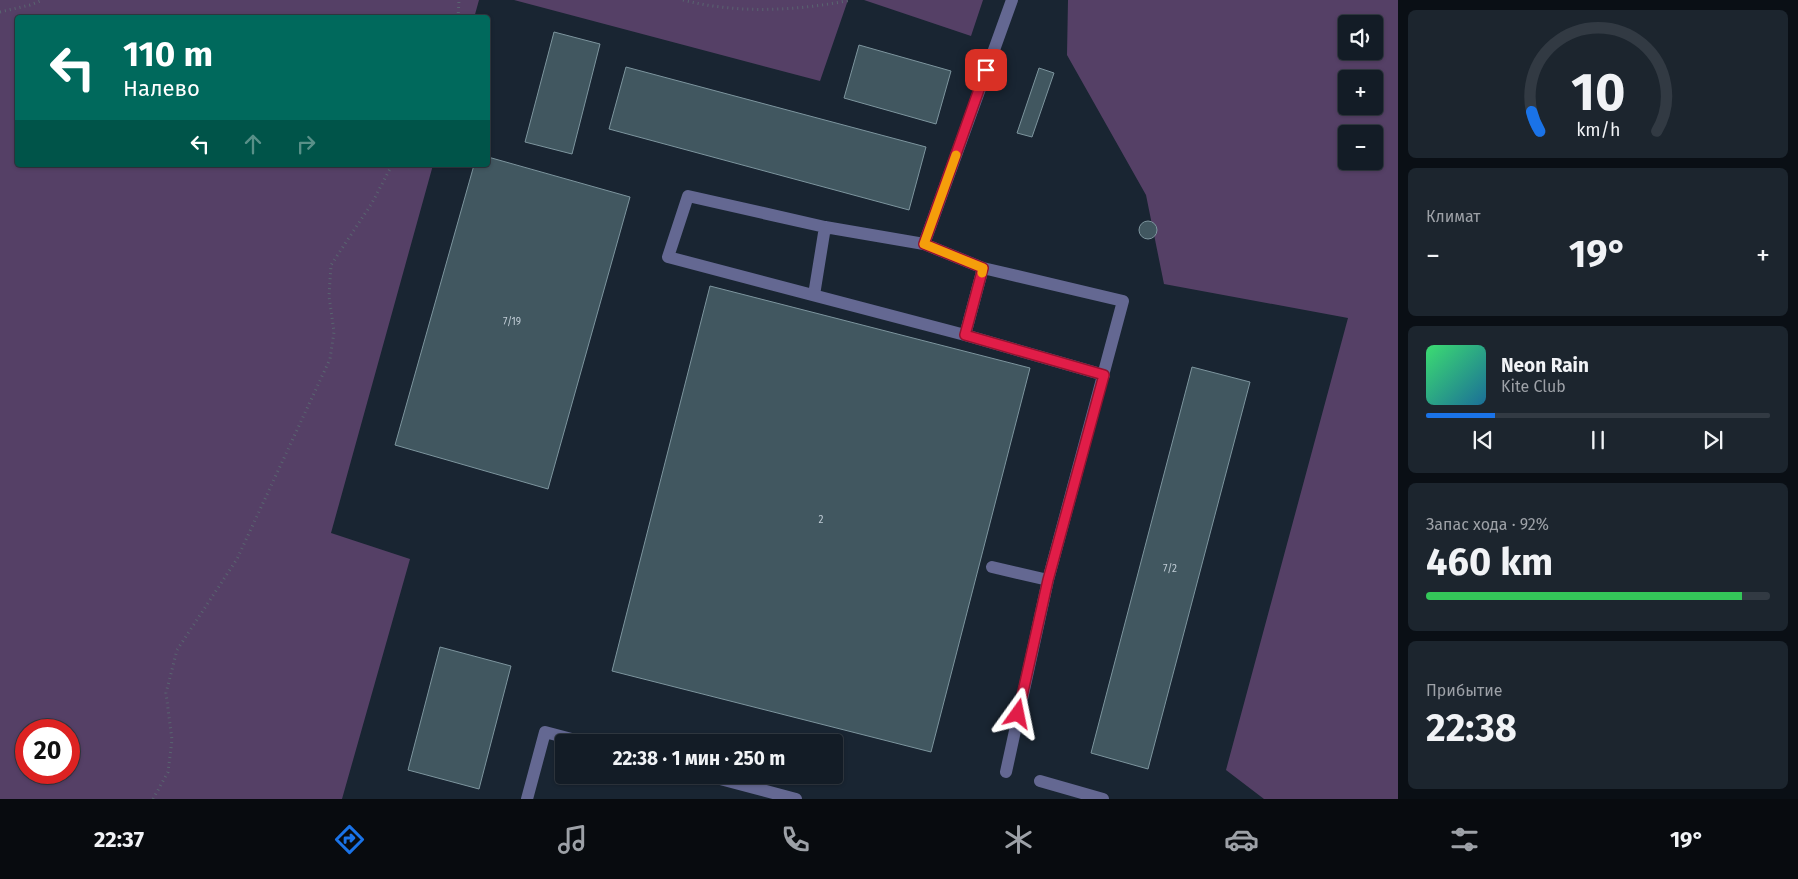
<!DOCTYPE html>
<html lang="ru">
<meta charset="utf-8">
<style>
:root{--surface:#131c26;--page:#1c252e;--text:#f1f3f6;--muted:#9da1a7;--line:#323a43;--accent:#1a73e8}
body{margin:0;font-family:"Fira Sans",sans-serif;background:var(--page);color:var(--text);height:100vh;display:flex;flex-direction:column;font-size:19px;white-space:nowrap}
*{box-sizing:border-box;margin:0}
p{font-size:16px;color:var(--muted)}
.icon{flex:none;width:28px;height:28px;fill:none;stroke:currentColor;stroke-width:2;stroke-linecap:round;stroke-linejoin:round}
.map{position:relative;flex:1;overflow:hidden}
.side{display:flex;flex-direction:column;gap:10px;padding:10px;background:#0a0f15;width:400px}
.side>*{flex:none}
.top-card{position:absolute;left:15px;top:15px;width:475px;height:152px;border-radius:5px;box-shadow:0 1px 4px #0004,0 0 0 1px var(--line);background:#00695c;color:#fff;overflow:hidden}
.controls{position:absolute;left:1338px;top:15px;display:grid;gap:10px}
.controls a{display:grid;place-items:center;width:45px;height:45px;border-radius:5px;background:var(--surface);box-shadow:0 1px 4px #0004,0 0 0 1px var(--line);font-size:25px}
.speed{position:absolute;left:15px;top:719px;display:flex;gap:10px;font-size:25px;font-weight:700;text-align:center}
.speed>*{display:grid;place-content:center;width:65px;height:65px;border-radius:50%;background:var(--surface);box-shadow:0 1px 4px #0004,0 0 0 1px var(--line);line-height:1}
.speed .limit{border:8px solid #d22;background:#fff;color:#111}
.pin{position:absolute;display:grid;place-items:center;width:42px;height:42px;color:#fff;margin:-21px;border-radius:10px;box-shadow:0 2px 8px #0006}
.me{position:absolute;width:55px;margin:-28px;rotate:12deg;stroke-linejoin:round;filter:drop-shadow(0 0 4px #0008)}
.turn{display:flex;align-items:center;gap:18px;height:105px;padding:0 25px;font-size:22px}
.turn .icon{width:65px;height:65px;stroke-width:2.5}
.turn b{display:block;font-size:35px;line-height:42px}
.lanes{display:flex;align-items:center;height:48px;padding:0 25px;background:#0003;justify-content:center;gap:25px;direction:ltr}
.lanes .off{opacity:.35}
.big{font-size:38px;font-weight:700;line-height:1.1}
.side .card{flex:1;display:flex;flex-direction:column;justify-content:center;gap:8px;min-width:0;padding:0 18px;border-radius:8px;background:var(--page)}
.side .dial{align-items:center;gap:0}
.dial svg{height:130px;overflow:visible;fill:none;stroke:var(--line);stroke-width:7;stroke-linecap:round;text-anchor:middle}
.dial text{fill:var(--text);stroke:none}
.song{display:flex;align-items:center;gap:15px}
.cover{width:60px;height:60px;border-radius:8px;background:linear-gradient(135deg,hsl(140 70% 55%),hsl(200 70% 35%))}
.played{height:5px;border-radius:2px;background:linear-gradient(90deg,var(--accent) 20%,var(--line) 20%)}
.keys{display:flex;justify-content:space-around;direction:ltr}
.heat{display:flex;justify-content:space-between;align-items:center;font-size:28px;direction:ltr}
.charge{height:8px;border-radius:4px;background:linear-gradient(90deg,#34c759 92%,var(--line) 0)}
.trip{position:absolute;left:555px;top:734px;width:288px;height:50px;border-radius:5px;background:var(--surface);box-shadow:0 1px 4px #0004,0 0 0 1px var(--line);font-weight:700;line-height:50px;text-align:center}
.dock{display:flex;height:80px;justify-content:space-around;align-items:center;background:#080b0f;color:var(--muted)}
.dock .icon{width:35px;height:35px}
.dock .selected{color:var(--accent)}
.dock b{font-size:22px;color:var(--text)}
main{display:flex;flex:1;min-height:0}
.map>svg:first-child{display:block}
</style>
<main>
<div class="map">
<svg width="1398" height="799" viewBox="0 0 1398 799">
<rect width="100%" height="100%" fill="#192532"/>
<path fill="#554066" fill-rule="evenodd" d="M0,0H479L474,18H18V165H433L331,533L410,559L342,799H0ZM26,730H69V772H26Z
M514,0H848L820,81Z
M864,0H983L971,36Z
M1068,0H1398V799H1264L1226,770L1348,318L1164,284L1146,195L1067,55ZM1346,24H1374V51H1346ZM1346,79H1374V106H1346ZM1346,134H1374V161H1346Z"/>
<path fill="#415760" stroke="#7d959e" d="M554,32L600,44L572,154L525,142Z
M859,45L951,71L936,124L844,98Z
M626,67L926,147L909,210L609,129Z
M1039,68L1054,73L1032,137L1017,133Z
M488,157L630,197L548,489L395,445L474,165H488Z
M1139 230a9 9 0 1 1 18 0a9 9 0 1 1-18 0Z
M710,286L1030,368L931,752L612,671Z
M1192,367L1250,382L1148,769L1091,753Z
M440,647L511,666L479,789L408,770Z"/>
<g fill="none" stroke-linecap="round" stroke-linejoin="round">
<path stroke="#596470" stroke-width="3" stroke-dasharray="1 4" stroke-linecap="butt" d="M683,0C737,14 797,11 851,0
M0,12L30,5L43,0
M458,18L459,0
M153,799L168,772L172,740L166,693L177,650L237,559L330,359L334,332L329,296L331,265L372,203L392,165"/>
<path stroke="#646892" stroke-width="12" d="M924,244L825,227L688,196L668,257L965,335L1104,375
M814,295L825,227
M965,335L983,268
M992,567L1048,580
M1006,772L1048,580L1123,301L983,268L924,244L1012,0
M705,775L796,799
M1040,781L1103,799
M527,799L545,732L583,742"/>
</g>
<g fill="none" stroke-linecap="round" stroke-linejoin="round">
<defs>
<path id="route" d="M986,70L924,244L983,268L965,335L1104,375L1048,580L1018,714"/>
</defs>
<use href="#route" stroke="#92132f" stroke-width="12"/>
<use href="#route" stroke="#e11d48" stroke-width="9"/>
<path stroke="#f59e0b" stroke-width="9" d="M956,155L924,244L983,268L982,273"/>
</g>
<g text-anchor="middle" stroke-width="5" stroke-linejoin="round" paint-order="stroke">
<g font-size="10" fill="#c0ccd5">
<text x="512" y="325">7/19</text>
<text x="821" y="523">2</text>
<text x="1170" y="572">7/2</text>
</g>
</g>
</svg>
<div class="controls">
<a><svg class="icon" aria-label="sound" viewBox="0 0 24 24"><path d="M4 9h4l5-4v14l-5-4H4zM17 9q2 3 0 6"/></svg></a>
<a>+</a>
<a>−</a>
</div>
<div class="speed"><div class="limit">20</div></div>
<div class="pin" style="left:986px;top:70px;background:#d93025"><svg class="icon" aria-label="arrive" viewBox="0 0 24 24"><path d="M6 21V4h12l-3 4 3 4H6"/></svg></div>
<svg class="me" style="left:1018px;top:714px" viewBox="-20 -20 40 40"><path d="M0-17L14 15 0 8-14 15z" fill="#e11d48" stroke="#fff" stroke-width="4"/></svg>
<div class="trip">22:38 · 1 мин · 250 m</div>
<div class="top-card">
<div class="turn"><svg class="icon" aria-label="left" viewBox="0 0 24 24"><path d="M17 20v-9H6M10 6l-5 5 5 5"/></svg><div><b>110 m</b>Налево</div></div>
<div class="lanes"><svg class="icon" aria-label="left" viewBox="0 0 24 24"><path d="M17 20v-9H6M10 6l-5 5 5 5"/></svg><svg class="icon off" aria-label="ahead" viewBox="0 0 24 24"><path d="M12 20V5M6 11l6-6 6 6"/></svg><svg class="icon off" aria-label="right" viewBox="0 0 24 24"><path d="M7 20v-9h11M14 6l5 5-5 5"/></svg></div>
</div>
</div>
<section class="side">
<div class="card dial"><svg viewBox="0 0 100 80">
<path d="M14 69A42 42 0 1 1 86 69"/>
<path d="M14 69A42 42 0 0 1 9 57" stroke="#1a73e8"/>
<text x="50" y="56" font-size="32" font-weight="700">10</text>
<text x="50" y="72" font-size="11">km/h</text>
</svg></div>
<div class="card"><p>Климат</p>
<div class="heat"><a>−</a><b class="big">19°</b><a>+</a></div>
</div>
<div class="card">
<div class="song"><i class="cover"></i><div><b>Neon Rain</b><p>Kite Club</p></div></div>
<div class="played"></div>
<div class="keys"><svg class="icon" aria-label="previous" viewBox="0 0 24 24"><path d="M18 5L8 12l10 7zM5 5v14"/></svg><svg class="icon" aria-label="pause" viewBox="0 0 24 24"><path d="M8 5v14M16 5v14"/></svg><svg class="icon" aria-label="next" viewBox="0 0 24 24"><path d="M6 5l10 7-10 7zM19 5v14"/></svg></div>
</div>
<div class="card"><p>Запас хода · 92%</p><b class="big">460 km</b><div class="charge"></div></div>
<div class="card"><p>Прибытие</p><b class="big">22:38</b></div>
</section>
</main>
<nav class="dock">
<b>22:37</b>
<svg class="icon selected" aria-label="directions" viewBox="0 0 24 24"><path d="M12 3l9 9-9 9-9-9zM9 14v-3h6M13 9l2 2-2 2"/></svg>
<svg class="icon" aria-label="music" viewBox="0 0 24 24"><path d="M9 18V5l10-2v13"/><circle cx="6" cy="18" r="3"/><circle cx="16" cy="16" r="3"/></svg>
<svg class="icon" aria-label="phone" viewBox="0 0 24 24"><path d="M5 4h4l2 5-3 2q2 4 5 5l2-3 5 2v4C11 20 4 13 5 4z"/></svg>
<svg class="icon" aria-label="climate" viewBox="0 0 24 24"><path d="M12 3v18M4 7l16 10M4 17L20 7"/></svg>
<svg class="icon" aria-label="car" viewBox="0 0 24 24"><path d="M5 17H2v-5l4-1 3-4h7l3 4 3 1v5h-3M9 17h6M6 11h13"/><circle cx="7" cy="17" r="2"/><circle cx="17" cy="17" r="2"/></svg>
<svg class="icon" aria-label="filters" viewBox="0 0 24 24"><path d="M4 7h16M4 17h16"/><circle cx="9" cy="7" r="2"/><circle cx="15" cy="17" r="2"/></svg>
<b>19°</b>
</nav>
